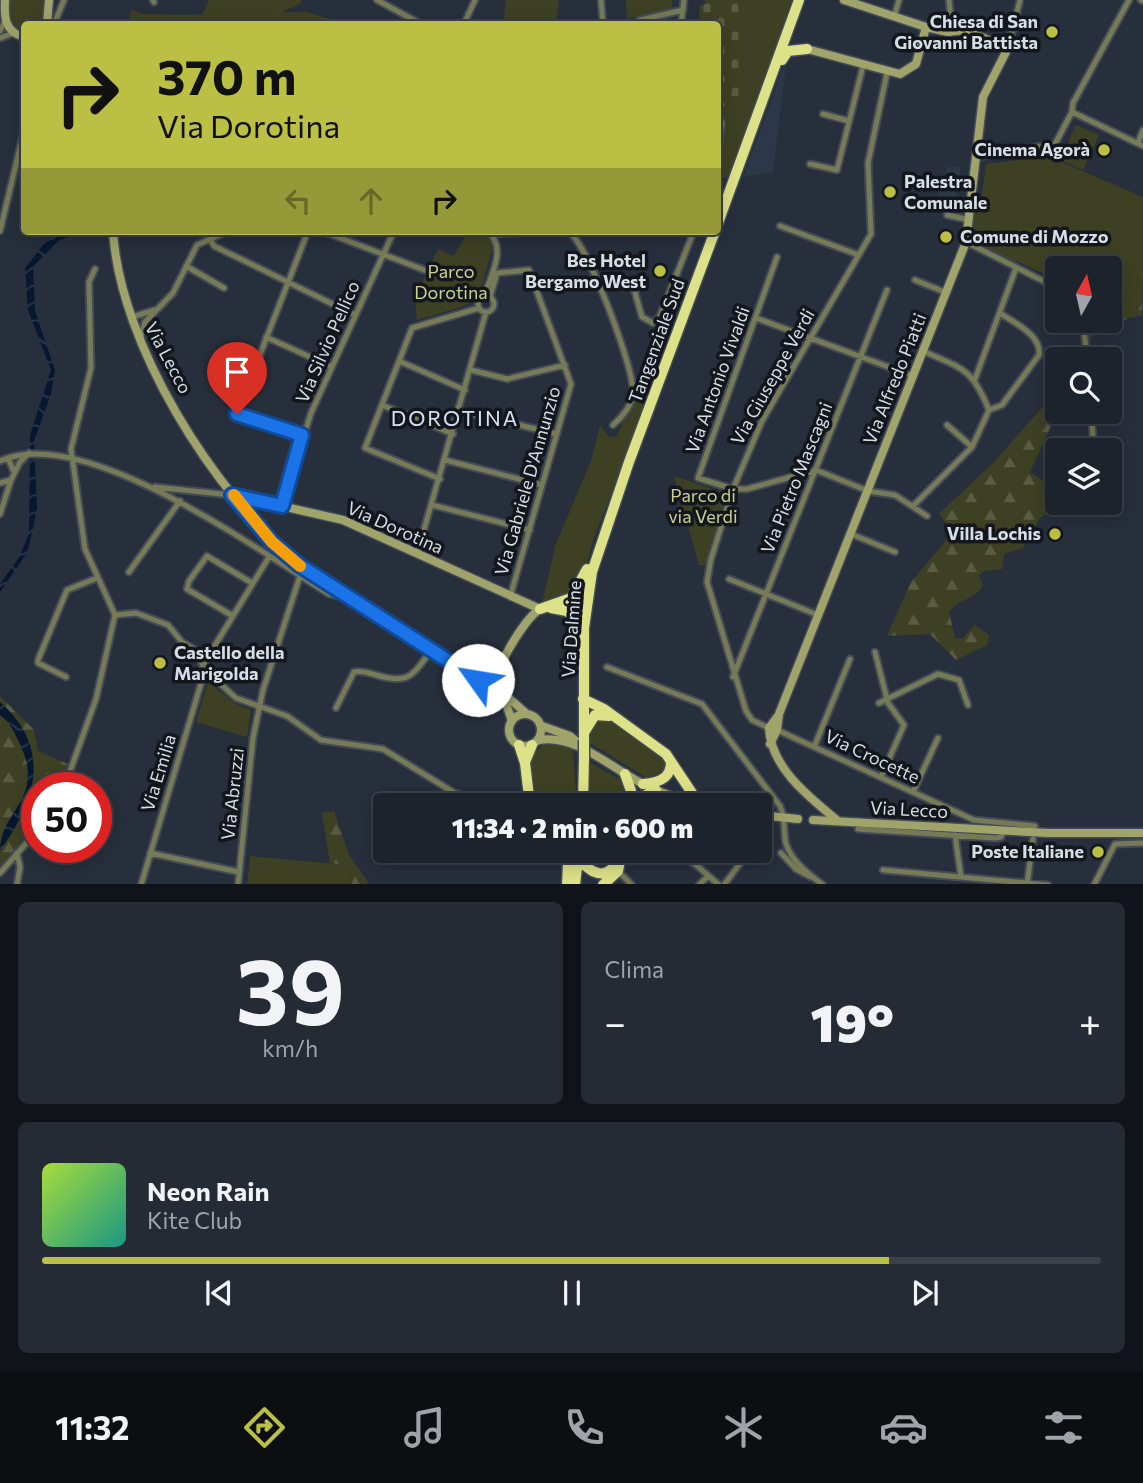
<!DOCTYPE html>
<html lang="it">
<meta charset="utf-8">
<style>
:root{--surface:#1d232d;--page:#252b35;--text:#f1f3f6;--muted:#a0a4aa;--line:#3b4049;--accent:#bbc045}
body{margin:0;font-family:Commissioner,sans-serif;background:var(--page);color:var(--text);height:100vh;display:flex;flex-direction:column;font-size:26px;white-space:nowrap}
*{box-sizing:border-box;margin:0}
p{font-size:23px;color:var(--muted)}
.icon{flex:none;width:38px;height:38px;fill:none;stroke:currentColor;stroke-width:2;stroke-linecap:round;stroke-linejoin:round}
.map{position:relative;height:884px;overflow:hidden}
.side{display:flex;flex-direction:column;gap:18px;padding:18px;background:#101319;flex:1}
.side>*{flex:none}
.guide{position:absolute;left:21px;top:21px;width:700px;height:214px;border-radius:7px;box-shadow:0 4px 18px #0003,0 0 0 2px var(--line);background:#bbc045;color:#111;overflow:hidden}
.needle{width:46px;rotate:8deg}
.fabs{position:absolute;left:1045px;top:256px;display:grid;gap:14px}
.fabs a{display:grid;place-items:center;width:77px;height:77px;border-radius:7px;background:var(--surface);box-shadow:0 4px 18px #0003,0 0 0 2px var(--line);font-size:35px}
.speed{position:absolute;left:21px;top:772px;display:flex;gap:14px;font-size:35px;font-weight:700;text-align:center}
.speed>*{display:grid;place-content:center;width:91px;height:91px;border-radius:50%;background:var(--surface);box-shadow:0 4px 18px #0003,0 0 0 2px var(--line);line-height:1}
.speed .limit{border:10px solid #d22;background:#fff;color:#111}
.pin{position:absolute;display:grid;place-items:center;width:60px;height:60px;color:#fff;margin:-72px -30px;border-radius:50% 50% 50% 0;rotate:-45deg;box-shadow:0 0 7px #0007}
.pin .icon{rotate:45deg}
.me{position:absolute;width:77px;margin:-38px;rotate:302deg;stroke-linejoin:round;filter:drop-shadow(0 0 5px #0008)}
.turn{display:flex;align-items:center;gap:24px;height:147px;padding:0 21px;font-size:32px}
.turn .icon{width:91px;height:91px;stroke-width:2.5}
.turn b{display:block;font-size:49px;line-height:60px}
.lanes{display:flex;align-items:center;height:66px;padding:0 21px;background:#0003;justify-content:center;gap:35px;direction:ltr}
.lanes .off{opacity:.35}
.big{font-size:52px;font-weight:800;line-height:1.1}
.side .tile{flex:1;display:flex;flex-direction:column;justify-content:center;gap:10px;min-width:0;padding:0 24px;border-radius:10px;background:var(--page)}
.side .dial{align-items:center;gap:0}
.dial b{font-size:91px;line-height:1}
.song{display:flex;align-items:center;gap:21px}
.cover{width:84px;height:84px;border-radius:10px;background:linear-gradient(135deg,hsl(80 70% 55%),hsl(170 70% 35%))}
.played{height:7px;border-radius:4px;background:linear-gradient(90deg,var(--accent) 80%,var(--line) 80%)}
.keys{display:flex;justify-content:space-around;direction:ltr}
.heat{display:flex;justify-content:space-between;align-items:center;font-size:38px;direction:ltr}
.side .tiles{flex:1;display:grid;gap:18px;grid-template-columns:1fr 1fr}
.tile:last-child{grid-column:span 2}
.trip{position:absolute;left:373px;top:793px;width:399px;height:70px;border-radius:7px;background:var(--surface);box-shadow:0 4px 18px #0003,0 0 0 2px var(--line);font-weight:800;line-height:70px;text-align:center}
.menu{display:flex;height:112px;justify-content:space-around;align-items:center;background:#0c0e12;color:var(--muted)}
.menu .icon{width:49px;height:49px}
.menu .on{color:var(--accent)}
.menu b{font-size:32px;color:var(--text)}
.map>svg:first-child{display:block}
</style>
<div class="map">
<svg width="1143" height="885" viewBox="0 0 1143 885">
<defs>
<pattern id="forest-firs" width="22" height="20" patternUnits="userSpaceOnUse" patternTransform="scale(1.75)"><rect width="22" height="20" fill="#3e4023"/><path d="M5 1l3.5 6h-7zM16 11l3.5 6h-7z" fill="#595b43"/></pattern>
<pattern id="cemetery-stones" width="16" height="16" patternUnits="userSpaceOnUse" patternTransform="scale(1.75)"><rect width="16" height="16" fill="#3e4023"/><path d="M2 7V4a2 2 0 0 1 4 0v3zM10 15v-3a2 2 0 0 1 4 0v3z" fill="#595b43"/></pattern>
<pattern id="water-waves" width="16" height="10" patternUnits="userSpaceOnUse" patternTransform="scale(1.75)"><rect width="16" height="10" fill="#061730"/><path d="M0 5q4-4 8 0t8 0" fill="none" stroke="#2a384e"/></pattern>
</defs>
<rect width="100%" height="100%" fill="#272f3c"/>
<path fill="#2c384a" d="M786,65L773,172L744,176L781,74Z
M947,167H961L956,198L939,197L938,192L939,184L945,185Z"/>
<path fill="#3e4023" d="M9,0H45L44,24H24V34C8,28 10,15 9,0Z
M209,0H301V3L276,15H202Z
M506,0H559L556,24H503Z
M626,0H672V8L627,19Z
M755,0H792L729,177L718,179L724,124L718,115V106L740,107L746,2L754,4Z
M1076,125L1099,135L1083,170L1060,160Z
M1033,158H1052L1143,197V273L1116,312L1110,313V268H1057V280L1016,261L1015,264L971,242L975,208L980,209L986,164Z
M468,231H480L494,243L478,299L461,307L417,320L415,298L438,249L454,256Z
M637,392L644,409L594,538L585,570L568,595L541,607L556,544L591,461L600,425L609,437L617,436Z
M674,476L726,493L707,565H699Z
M208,682L236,704L251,710L247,737L196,722Z
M601,719L612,721L664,757L667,765L661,777L647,778L590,743C590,731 590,724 601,719Z
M546,742L562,743L573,749L577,805H534L529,758Z
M589,762L622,781L628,805H589Z
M250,856L346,865L352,884L247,885Z"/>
<path fill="url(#forest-firs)" d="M131,9L142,14L180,15L306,12L347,24H129Z
M1143,273L1142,315L1128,318L1088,339L1087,320H1110V313L1116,312Z
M1050,399L1056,415L1030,472L1057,491V502H1060L1040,518L1023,548L1004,554L1002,569L984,571L979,575L983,586C975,599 957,600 949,612L955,638L962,639L975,625L989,635L987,645L956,660L930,634L887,636L911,582L953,532L939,514L995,461Z
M0,696L34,730L38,751L68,764L59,787L37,788C37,835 33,835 0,867Z
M334,811L349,855L369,884H352L346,865L330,863L322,813Z"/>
<path fill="url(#cemetery-stones)" d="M705,0H755L754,4L746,3L740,108L718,106V24H699L700,5L705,4Z"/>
<path fill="url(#water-waves)" d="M65,231H86L59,240L33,267L35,311L55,370L51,394L34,441L37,508L30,542L27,553L0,592V584L20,556L29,533L30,435L51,370L28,310L25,268L44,244Z
M0,702C53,749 36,800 0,851C0,809 47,800 19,742C14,732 10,722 0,715Z"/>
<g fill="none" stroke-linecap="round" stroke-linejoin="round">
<defs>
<path id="street" d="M153,0L154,2
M377,0L421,24
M601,0L603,24
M1141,0L1143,1
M894,17L899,0
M48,23L55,22L64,0
M464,24L475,0
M634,24L640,20L683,10
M681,24L684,0
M0,31L5,21
M948,32L951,21L949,0
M0,38L14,33
M1008,48L1020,0
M1072,112L1143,146
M823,114L849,121
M718,118L722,123L718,148
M1138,143L1143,130
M977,157L1055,144L1072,112L1073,103L1129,0
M810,164L837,170L863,66
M947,215L970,220
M780,226L859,255
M0,231L24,131
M322,231L427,271
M568,231C587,242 635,370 633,393C632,405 622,417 613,425
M491,234L549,231
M210,239L214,246L355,315
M966,242L1057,288
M777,257L698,478L733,489H747L816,470L868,491L895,495L927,516
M186,266L224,288
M95,269L89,282L91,368L71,449L85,549L115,615
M915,280L947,293
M632,282L642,317L653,323L660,316L694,231
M484,296C491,275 508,247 487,231
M478 304a8 8 0 1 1 16 0a8 8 0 1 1-16 0Z
M490,297L497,273L529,270L571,384L510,597
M132,317L155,310
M756,318L913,376
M1083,320L1087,359
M141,337L145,322L173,293L197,245L228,231
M266,337L332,367
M923,351C963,369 972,368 989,410
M399,361L465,390
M471,370L507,379L565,365
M975,379L1016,268
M382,405L453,434
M460,411L557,434
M947,425L972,447
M302,435L237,414L308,231
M1089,450L1093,437L1091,411
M8,458C94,431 256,549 329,594L345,597
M445,460L542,485
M0,461L8,458L14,472
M440,479L365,448L412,328L479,308
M0,483L11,480L20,462L29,453
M155,487L231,495
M432,505L530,530
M282,506L311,413L394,231
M913,506L972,447L989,410L1002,405L1039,355C1042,335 1014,323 1000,313
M0,514L11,480
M851,534L895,552
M417,554L486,312
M129,572L180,501
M729,579L818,615
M115,615L136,613L168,625L182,642L195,650L205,670L236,698L287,716L321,740L383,749L453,792L483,805
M233,616L187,589L189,581L207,556L252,583
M875,652L888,703L904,725L881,777
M203,665L269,557
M607,667L702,704L780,806C786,819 783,831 786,844C792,862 809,874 823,885
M66,677L38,663V660L67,590L97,578
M733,677L887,290
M879,703L938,674L959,680L968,705
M336,708L354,672C362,670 369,673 376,675C410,685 412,675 431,651
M769,728L752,720L746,711L707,582L711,559L733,489L762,421L871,234L868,163L887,73
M777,730L974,820L1035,826
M815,745L850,659
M64,788L96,699L115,615
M913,792L938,738
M858,829L995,838L1001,837L1004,830
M955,835L961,877
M679,850L719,885
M17,853L20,867L17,885
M150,853L239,872
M781,853L796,869L811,877
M693,863L703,850
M883,870L1048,885
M0,873L37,831
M623,876L632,885
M141,885L205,670
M238,885L253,738L263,690L300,576
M699,885L708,876
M724,885L750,850
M1027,885L1033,839
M1094,885L1115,844L1143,843"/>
<path id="secondary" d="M5,0C4,18 5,32 24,37
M47,24L49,0
M807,49L900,74L916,64L926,27
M113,231C120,345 213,491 299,565L504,694L527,714
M233,495L343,520L540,609
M494,691L506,704L512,721
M504,694C502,689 499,682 499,677C498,661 527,617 540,609
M509 730a16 16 0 1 1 32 0a16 16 0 1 1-32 0Z
M777,717L769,728C771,768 809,797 838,821
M542,726L570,736L581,745
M539,740C576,734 611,768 643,784C661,794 681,799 701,805
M770,744L777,730L779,714L966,242L983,97L1008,48L964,30L948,32L926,27L844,0
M760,815L798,819
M813,820L1048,833H1143"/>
<path id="highway" d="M782,60L788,51L807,49
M718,223L799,0
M551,608L567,611L584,628
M540,609L571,598L587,569
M583,699L604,709L666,754L700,805
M585,731L595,715L609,716
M584,740V628L592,572L629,462L715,231
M519,745L525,763L530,805
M525,762L532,745
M625,774L631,791V805
M643,784C658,783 671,779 671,762
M583,805L584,758
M636,805L644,796L656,790
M561,850L568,863L567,885
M578,858C594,877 607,880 621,858
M575,885L579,850
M603,885L618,871L622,850"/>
</defs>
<use href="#street" stroke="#434b57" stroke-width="9"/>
<use href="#secondary" stroke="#434b57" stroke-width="11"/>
<use href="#highway" stroke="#434b57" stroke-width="13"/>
<use href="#street" stroke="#777a57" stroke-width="5"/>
<use href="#secondary" stroke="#a0a46b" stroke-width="8"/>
<use href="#highway" stroke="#dde288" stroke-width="10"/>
<defs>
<path id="highway-bridge" d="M584,758V740"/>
</defs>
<use href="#highway-bridge" stroke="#434b57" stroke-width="13" stroke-linecap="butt"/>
<use href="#highway-bridge" stroke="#dde288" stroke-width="10"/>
</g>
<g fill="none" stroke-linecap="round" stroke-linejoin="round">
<defs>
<path id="route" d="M237,414L302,435L282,506L232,495L272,542L299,565L478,680"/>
</defs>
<use href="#route" stroke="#114b97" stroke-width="18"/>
<use href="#route" stroke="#1a73e8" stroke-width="12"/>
<path stroke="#f59e0b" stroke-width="12" d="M234,495L272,542L300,566"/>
</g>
<g fill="#bbc045" stroke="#13171d" stroke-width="2.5">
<circle cx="1052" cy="32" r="7"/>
<circle cx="1104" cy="150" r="7"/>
<circle cx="890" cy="192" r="7"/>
<circle cx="946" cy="237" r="7"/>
<circle cx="660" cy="271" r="7"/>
<circle cx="1055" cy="534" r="7"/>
<circle cx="160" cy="663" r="7"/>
<circle cx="1098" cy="852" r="7"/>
</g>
<g text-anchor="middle" stroke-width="7" stroke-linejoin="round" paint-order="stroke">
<g font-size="18" font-weight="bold" fill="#d7dde5" stroke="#13171d" text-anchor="end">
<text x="1038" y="28">Chiesa di San<tspan x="1038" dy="21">Giovanni Battista</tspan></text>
<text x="1090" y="156">Cinema Agorà</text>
<text x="904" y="188" text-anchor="start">Palestra<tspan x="904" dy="21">Comunale</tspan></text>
<text x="960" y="243" text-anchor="start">Comune di Mozzo</text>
<text x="646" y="267">Bes Hotel<tspan x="646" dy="21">Bergamo West</tspan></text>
<text x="1041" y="540">Villa Lochis</text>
<text x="174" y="659" text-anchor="start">Castello della<tspan x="174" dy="21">Marigolda</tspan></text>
<text x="1084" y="858">Poste Italiane</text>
</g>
<g font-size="18" fill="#cbd090" stroke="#13171d">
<text x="451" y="278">Parco<tspan x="451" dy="21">Dorotina</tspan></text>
<text x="703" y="502">Parco di<tspan x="703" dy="21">via Verdi</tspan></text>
</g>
<g font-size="18" fill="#d7dde5" stroke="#13171d">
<text transform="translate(657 341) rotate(-70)" y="6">Tangenziale Sud</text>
<text transform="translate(328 342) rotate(-66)" y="6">Via Silvio Pellico</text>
<text transform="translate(168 358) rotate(62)" y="6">Via Lecco</text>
<text transform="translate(773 377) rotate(-61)" y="6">Via Giuseppe Verdi</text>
<text transform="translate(895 379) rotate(-68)" y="6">Via Alfredo Piatti</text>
<text transform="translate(718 380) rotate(-70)" y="6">Via Antonio Vivaldi</text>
<text transform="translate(797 478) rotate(-68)" y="6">Via Pietro Mascagni</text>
<text transform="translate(528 481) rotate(-74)" y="6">Via Gabriele D'Annunzio</text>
<text transform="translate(395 528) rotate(24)" y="6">Via Dorotina</text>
<text transform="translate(572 629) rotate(-86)" y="6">Via Dalmine</text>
<text transform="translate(872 757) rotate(25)" y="6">Via Crocette</text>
<text transform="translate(159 773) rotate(-73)" y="6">Via Emilia</text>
<text transform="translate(233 794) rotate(-84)" y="6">Via Abruzzi</text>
<text transform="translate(909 810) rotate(3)" y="6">Via Lecco</text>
</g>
<g font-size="21" letter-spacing="2" fill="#d6e2f2" stroke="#13171d">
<text x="455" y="426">DOROTINA</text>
</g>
</g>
</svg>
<div class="fabs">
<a><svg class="needle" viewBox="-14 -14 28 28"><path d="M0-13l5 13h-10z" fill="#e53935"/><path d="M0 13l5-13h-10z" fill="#a0a4aa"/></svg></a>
<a><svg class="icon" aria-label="search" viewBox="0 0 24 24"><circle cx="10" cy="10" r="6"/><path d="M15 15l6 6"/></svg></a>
<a><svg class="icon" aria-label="layers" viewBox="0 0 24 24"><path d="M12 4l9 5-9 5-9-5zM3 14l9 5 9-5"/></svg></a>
</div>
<div class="speed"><div class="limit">50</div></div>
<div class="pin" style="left:237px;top:414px;background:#d93025"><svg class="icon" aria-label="arrive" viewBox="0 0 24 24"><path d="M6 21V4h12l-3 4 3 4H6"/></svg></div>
<svg class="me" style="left:478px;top:680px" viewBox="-20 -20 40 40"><circle r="19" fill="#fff"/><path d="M0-13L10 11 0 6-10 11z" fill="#1a73e8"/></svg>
<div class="trip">11:34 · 2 min · 600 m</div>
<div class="guide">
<div class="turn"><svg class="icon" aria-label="right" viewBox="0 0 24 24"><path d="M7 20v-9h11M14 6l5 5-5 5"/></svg><div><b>370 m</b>Via Dorotina</div></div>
<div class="lanes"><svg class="icon off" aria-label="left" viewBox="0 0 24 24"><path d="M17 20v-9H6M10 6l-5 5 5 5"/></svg><svg class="icon off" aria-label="ahead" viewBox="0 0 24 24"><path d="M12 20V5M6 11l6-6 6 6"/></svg><svg class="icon" aria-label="right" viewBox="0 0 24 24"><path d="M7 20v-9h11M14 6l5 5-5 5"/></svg></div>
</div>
</div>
<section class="side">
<div class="tiles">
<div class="tile dial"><b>39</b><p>km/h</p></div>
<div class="tile"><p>Clima</p>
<div class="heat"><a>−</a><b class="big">19°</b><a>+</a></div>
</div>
<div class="tile">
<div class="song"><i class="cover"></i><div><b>Neon Rain</b><p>Kite Club</p></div></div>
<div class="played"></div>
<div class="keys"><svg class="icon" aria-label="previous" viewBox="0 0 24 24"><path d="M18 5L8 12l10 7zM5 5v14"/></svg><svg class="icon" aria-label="pause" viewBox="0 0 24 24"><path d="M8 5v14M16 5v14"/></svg><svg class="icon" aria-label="next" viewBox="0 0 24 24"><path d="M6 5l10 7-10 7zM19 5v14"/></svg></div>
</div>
</div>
</section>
<nav class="menu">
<b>11:32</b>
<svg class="icon on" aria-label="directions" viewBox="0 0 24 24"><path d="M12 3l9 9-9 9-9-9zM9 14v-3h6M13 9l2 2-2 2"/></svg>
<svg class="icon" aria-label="music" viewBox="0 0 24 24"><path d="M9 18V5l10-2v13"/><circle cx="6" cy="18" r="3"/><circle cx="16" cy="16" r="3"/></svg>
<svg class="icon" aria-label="phone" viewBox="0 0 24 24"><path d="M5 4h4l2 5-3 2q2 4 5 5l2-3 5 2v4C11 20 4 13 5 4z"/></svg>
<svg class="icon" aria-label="climate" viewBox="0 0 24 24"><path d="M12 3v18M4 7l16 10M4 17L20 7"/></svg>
<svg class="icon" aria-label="car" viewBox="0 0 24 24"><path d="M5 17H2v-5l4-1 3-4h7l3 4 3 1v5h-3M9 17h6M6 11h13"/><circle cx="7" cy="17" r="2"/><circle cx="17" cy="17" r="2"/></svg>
<svg class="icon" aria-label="filters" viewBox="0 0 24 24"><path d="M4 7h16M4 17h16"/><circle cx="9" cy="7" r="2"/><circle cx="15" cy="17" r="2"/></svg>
</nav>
